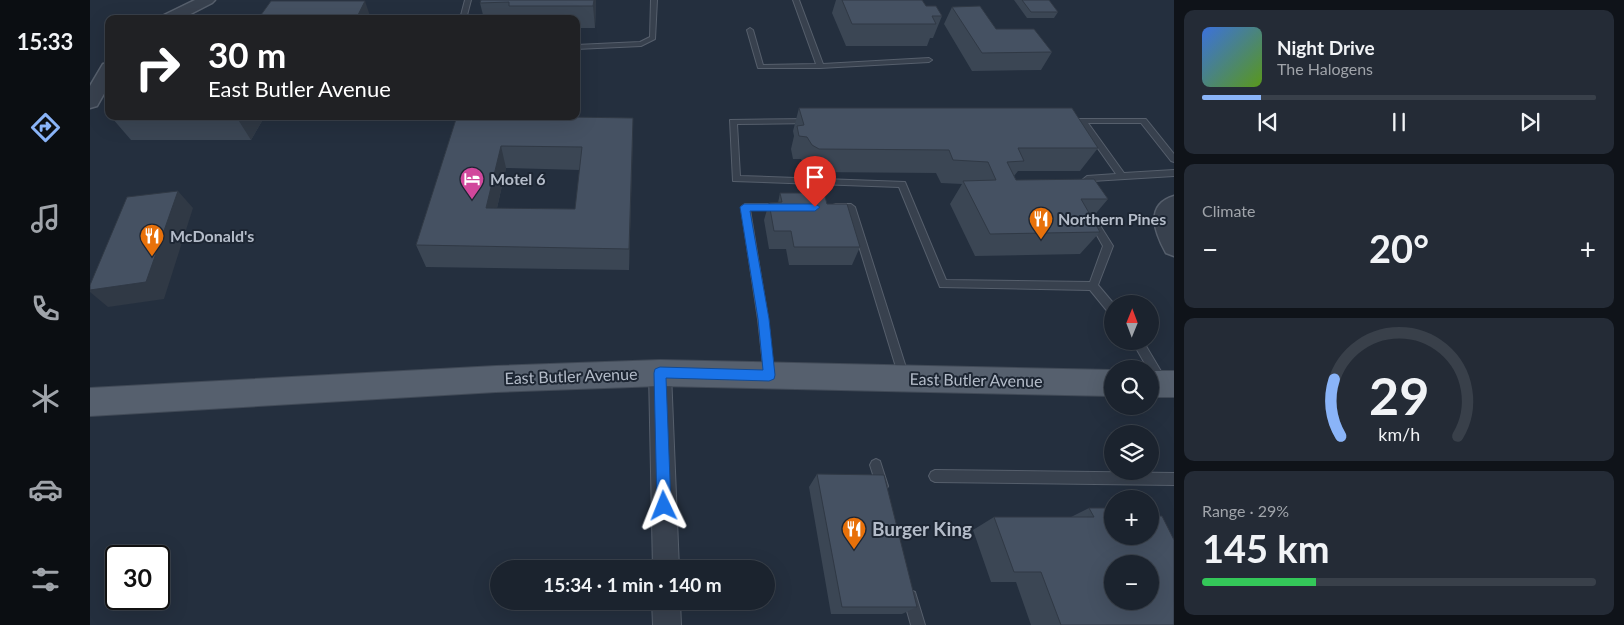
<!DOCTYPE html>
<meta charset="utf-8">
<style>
:root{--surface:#1b232e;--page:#242b36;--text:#f1f3f6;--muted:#a0a4aa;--line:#39404a;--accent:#8ab4f8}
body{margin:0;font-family:Lato,sans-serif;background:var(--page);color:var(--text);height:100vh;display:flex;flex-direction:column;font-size:19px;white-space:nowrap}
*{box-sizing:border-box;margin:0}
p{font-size:16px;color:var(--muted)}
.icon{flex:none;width:28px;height:28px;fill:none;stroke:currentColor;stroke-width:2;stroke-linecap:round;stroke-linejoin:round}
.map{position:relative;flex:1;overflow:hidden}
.drawer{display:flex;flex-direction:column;gap:10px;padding:10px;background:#0f1319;width:450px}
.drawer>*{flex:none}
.hud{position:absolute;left:15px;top:15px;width:475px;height:105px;border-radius:10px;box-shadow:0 5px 20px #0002,0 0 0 1px var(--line);background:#202124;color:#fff;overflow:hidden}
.needle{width:32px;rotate:1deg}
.buttons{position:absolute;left:1014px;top:295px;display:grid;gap:10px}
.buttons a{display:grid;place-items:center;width:55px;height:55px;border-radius:50%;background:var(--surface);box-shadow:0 5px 20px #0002,0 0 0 1px var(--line);font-size:25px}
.speed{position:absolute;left:15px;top:545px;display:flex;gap:10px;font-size:25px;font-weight:700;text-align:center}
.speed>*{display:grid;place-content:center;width:65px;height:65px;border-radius:50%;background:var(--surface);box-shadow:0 5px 20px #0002,0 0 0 1px var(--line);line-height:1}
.speed .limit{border:2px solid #111;border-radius:8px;background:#fff;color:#111}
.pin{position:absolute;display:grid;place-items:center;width:42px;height:42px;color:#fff;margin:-51px -21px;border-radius:50% 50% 50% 0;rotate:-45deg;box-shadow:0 0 5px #0007}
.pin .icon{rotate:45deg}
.me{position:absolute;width:55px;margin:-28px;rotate:358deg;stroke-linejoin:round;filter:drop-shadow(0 0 4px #0008)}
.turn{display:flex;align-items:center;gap:18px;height:105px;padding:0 20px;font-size:22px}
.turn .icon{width:65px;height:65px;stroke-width:2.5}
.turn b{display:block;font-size:35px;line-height:42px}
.big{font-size:38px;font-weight:700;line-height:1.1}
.drawer .tile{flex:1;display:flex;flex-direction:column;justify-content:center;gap:8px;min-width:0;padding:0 18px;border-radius:10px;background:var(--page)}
.drawer .dial{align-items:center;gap:0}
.dial svg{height:130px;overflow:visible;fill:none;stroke:var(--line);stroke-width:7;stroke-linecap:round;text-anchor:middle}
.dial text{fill:var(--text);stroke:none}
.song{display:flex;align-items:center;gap:15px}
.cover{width:60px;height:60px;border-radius:8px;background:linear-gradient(135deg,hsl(220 70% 55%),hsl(90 70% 35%))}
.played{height:5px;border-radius:2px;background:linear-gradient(90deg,var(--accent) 15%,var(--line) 15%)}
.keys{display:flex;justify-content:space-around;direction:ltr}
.heat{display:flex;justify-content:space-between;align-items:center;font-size:28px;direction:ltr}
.charge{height:8px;border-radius:4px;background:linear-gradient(90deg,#34c759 29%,var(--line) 0)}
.trip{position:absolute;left:400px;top:560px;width:285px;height:50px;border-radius:25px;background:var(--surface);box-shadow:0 5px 20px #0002,0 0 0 1px var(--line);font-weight:700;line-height:50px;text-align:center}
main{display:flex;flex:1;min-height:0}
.menu{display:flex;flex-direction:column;width:90px;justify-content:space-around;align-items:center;background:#0b0e12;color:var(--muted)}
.menu .icon{width:35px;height:35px}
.menu .selected{color:var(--accent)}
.menu b{font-size:22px;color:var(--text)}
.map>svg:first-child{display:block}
</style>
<main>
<nav class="menu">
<b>15:33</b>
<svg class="icon selected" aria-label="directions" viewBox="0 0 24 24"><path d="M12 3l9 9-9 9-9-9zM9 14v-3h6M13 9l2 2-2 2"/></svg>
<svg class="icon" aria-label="music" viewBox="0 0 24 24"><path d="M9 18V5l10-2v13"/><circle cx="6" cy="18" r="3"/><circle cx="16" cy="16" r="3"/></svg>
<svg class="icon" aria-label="phone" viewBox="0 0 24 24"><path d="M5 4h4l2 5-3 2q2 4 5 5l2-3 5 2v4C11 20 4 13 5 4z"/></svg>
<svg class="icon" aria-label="climate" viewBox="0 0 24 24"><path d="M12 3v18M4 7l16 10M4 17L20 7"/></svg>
<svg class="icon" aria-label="car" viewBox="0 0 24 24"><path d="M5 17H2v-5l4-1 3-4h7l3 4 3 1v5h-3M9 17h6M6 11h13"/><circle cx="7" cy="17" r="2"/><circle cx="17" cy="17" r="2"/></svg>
<svg class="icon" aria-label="filters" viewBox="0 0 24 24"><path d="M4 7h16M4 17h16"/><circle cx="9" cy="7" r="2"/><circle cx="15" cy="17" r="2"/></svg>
</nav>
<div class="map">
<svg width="1084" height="625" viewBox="0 0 1084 625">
<rect width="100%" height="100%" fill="#242f3e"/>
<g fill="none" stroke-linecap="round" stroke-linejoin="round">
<defs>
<path id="service" d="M375,0H381L376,19H370Z
M561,0H567L565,39L551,46L486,49V45L550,42L560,37Z
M703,0H709L733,64L839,58L842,60L839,62L730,68H668L657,30L660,28L663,30L673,65L726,64Z
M720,119L724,121L723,123L647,124L650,176L815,182L856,280L1000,282L1013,246L999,221L1003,218L1006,219L1023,246L1008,285L1024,304L1022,313L1018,312L1000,290L850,287L809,187L643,181L640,120Z
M974,119H1056L1084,154V162L1081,161L1051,123H998L1034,173L1084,170V176L1002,181L992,189H986V185L997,176L1026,174L990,123H974Z
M655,204H691L695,207L691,210H660L678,319L684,374L683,377L679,379L675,377L674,374L668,319L651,207Z
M746,204H761L765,207L819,377L818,380L814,382L810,380L809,377L758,210L743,209L742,207L743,205Z
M1042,341H1053L1075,378L1076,381L1075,384C1066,387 1060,376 1060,369H1058Z
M786,459L790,461L798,486L796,490L792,492L788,490L780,465L782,461Z
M845,470L1084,473V485L845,482L841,480L839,476L841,472Z
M820,590L825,592L835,625H821L813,597L815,592Z"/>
<path id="minor" d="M570,364L578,366L581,373L589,569H563L559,373L562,366Z
M562,601H590L591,625H563Z"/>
<path id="tertiary" d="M105,0H125L122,3L91,19H70L72,16Z
M19,63V85L7,106L0,108V86L13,64Z
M1084,196V256L1076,253C1065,233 1054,205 1084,196Z"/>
<path id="primary" d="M570,360L1022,370V396L570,386L406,392L0,416V388L406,366Z
M1060,371H1084V397H1060Z"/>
</defs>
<use href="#service" stroke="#565f6c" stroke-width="2"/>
<use href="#minor" stroke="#565f6c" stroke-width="2"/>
<use href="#tertiary" stroke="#565f6c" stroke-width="3"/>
<use href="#primary" stroke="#414a57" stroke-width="2"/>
<use href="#service" fill="#38414e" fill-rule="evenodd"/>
<use href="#minor" fill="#38414e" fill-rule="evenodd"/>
<use href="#tertiary" fill="#38414e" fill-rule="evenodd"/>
<use href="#primary" fill="#56606e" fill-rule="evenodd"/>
</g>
<path fill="#3b4654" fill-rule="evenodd" d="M391,0H506L505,28H486V19H394L390,3Z
M746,0H832L836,6L852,16L843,38H840L837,46H756L742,13Z
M924,0H959L968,12L964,18H937Z
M862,7L906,29L962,52L951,70L882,71L854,24Z
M709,108L1008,148L990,171H928L924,176L926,180L1018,199L1002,218L1010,232L990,254L885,256L860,204L872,184L851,183L846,173L722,172L715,168L711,159H703L701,149L704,136L703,131Z
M23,116H175L161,140H41L22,118Z
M367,116H424V117L543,118L539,270L336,267L326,245ZM416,168L490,170L485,209L407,208Z
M690,193L737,204L770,247L762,265H699L696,249H679L674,220L679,203H688Z
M727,474L827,607L812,614H741L719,487Z
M999,508L1084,625H941L926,582H901L883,530L904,517H981Z"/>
<path fill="#303945" d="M504,0H506L505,28L503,6Z
M275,1L281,19H266Z
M147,116H175L161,140L147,118Z
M543,118V141L539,270V249Z
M411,146L416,168L402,230L396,208Z
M88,191L103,208L74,299L18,307L0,292V290Z"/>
<path fill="#455162" stroke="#303945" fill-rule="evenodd" d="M391,0H504L503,6H419V2L390,3Z
M752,0H832L836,6H846L852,16H842L846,24H762Z
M932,0H959L968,12H941Z
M181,1H275L266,19H168Z
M890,6L906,29H944L962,52L892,53L862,7Z
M709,108H982L1008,148H928L934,161L917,162L926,180L1004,179L1018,199H991L1010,232L900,234L873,181L906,180L898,162L863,160L859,150L729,149L722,145L717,137L709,136L707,126L714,125Z
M23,116H147V118H22Z
M367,116H418L543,118L539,249L326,245ZM411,146L492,147L485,209L396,208Z
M88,191L56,282L0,290V285L37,197Z
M690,193H734L737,204H757L770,247H704L701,231H684L679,203L692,202Z
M727,474L794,475L827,607H752Z
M999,508H1022V536H1060V516H1072L1084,540V625H971L951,572H924L904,517H1004ZM1022,564H1060V601H1022Z"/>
<path fill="#1a73e8" stroke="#114b97" d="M654,204H725L730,207L725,211H660L679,319L685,375L684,379L679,381L576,378L581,506L579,511L574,514L569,511L567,506L564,373L565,369L570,367L673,370L668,319L650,207Z"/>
<defs>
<symbol id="hotel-pin" viewBox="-11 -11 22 30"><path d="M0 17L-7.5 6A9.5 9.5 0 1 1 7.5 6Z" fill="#d1479c" stroke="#1d2633"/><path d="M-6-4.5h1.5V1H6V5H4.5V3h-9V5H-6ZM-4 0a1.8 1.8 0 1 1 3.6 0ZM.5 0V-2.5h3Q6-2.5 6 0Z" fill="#fff"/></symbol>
<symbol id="restaurant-pin" viewBox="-11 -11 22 30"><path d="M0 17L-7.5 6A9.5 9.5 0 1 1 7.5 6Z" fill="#e8710a" stroke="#1d2633"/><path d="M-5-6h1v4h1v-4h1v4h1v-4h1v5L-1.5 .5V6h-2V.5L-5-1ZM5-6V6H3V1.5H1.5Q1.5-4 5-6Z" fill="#fff"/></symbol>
</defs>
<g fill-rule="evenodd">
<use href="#hotel-pin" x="368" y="165" width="28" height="38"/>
<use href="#restaurant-pin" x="937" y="205" width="28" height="38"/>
<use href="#restaurant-pin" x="48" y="222" width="28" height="38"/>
<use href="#restaurant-pin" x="750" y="515" width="28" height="38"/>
</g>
<g text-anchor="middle" stroke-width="4" stroke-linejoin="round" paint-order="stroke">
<g font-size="16" font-weight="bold" fill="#b4bcc9" stroke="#1d2633" text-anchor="start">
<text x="400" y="185">Motel 6</text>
<text x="968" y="225">Northern Pines</text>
<text x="80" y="242">McDonald's</text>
</g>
<g font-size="16" fill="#b4bcc9" stroke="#1d2633">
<text transform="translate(481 376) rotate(-2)" y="6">East Butler Avenue</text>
<text transform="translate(886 380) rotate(1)" y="6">East Butler Avenue</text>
</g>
<g font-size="19" font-weight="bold" fill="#b4bcc9" stroke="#1d2633" text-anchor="start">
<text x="782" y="536">Burger King</text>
</g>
</g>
</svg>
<div class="buttons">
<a><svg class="needle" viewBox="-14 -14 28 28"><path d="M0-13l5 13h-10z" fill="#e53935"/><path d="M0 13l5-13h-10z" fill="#a0a4aa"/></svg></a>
<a><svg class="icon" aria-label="search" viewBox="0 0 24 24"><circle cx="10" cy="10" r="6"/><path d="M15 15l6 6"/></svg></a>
<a><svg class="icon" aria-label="layers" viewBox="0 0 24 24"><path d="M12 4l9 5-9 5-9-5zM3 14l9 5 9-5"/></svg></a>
<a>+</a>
<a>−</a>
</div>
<div class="speed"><div class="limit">30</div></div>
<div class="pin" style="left:725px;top:207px;background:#d93025"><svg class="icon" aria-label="arrive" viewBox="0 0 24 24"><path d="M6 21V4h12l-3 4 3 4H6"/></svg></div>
<svg class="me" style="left:574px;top:506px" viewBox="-20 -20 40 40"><path d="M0-17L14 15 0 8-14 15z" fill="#1a73e8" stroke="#fff" stroke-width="4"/></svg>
<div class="trip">15:34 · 1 min · 140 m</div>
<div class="hud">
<div class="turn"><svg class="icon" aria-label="right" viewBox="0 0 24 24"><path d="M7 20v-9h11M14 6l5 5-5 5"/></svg><div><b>30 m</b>East Butler Avenue</div></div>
</div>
</div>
<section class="drawer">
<div class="tile">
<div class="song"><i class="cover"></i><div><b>Night Drive</b><p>The Halogens</p></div></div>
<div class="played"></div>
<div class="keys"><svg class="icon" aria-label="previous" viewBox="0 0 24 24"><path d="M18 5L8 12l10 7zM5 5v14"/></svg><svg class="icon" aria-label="pause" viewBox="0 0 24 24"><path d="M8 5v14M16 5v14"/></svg><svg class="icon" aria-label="next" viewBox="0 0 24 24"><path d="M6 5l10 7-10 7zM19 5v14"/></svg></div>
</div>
<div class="tile"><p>Climate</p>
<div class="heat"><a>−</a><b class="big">20°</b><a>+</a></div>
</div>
<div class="tile dial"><svg viewBox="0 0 100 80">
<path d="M14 69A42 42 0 1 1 86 69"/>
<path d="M14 69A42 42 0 0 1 10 34" stroke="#8ab4f8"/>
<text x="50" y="56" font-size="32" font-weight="700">29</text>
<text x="50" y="72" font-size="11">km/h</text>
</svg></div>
<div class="tile"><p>Range · 29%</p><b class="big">145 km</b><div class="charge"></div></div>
</section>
</main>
